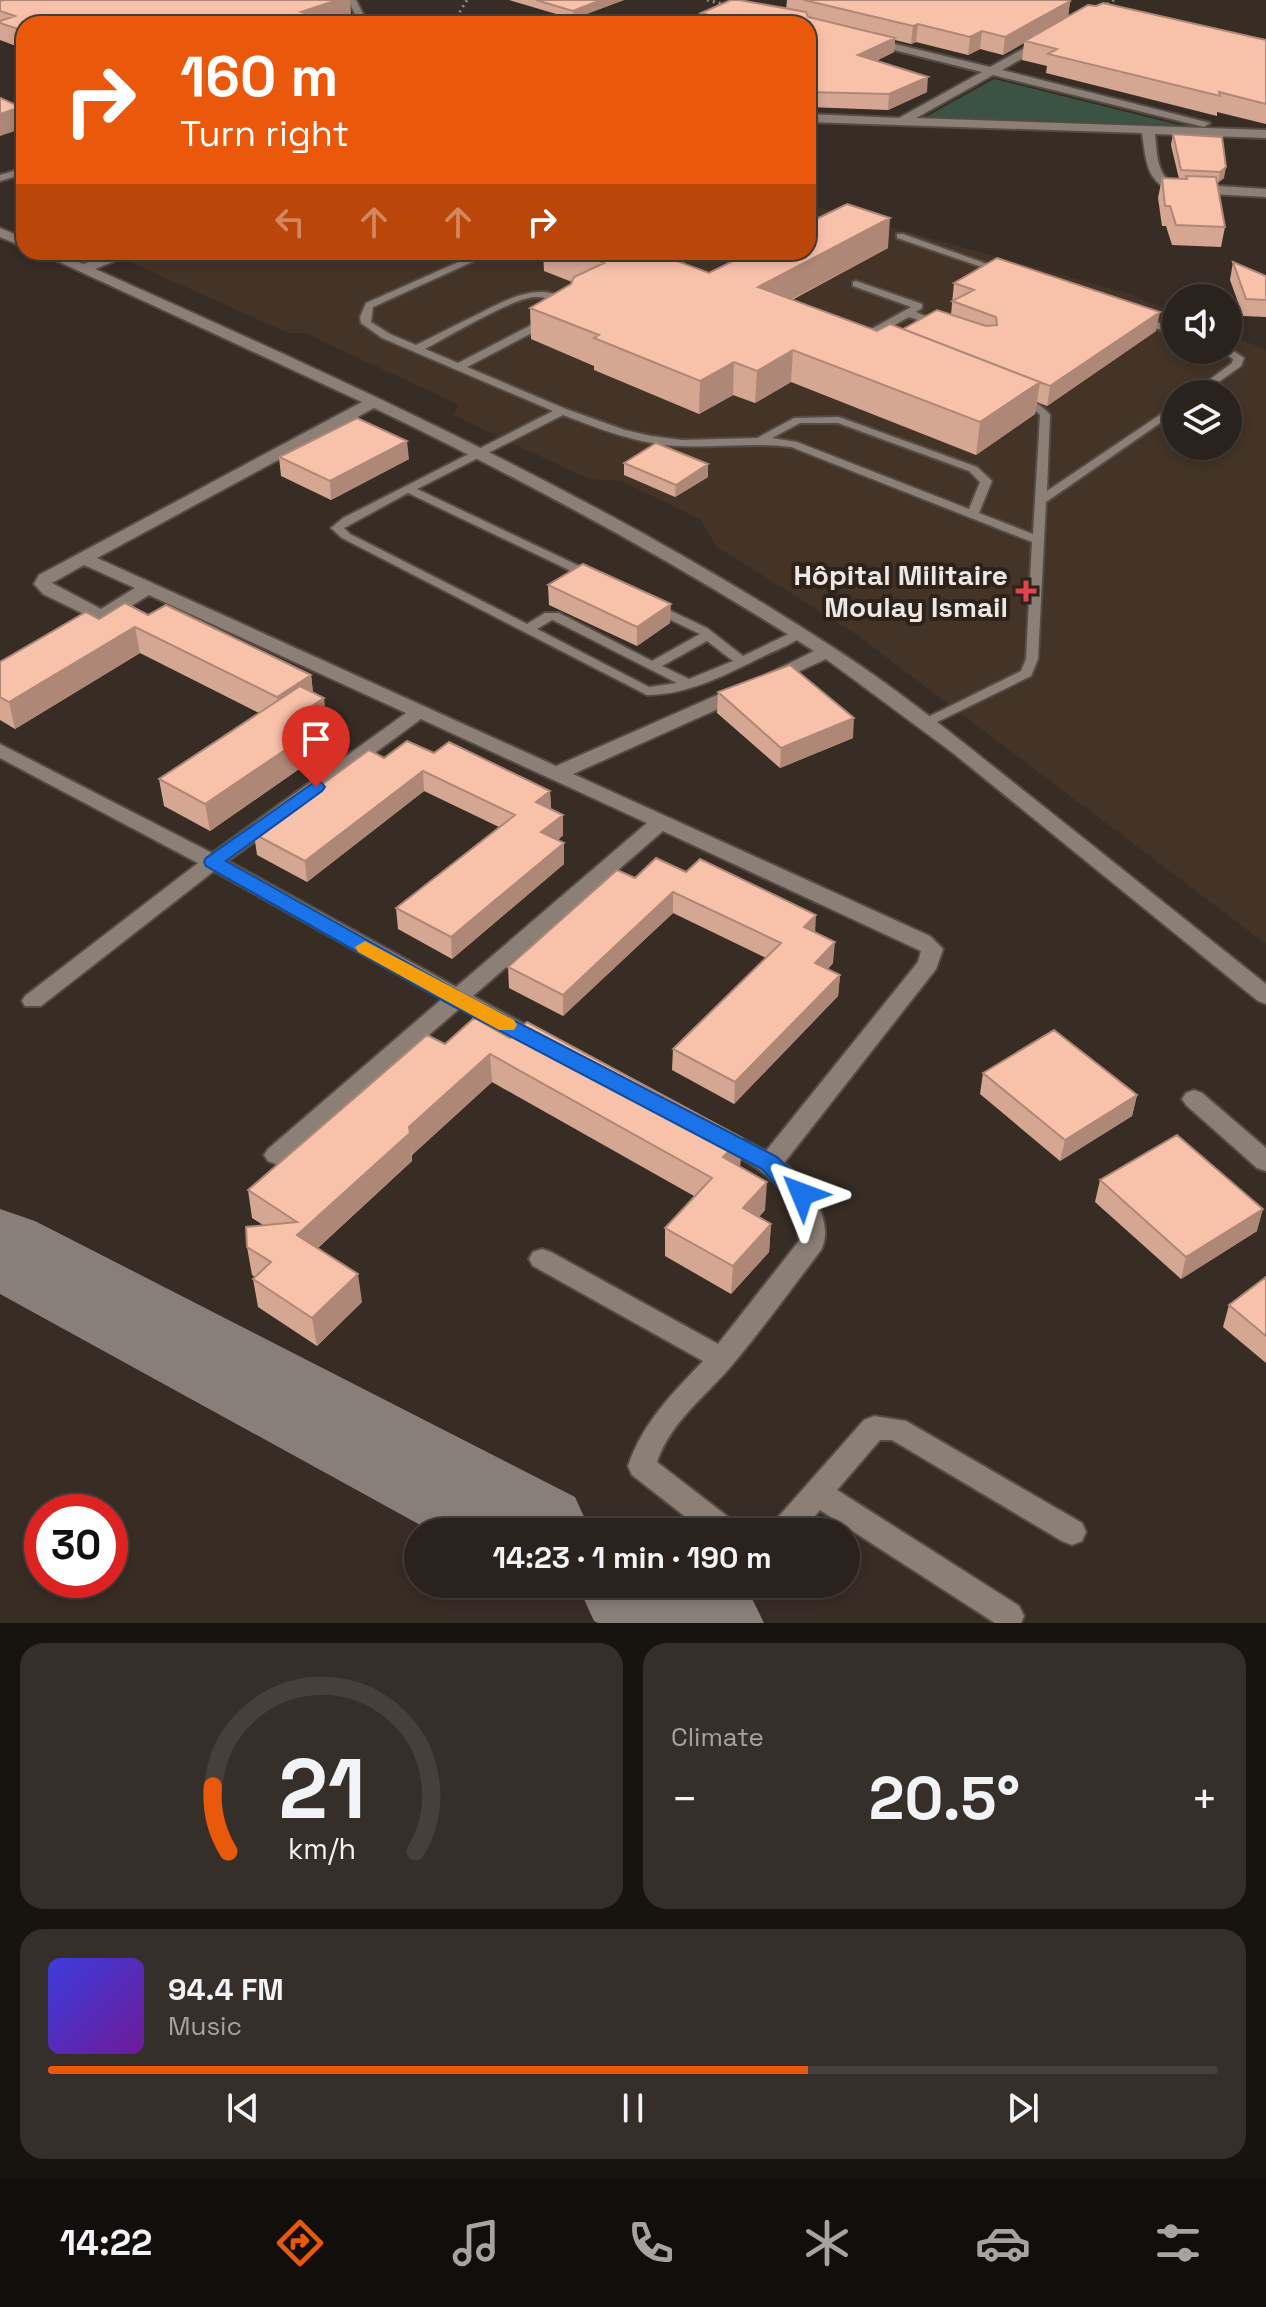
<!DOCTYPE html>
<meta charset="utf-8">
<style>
:root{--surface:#2a221c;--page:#362f29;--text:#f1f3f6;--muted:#a5a4a3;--line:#463f3b;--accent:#ea580c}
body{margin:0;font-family:"Space Grotesk",sans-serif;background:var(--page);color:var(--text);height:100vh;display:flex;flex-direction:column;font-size:30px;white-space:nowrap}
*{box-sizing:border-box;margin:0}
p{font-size:26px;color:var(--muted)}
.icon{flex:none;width:44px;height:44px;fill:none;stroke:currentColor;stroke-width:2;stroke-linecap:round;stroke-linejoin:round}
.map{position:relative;height:1623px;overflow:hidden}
.drawer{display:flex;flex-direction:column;gap:20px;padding:20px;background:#17130f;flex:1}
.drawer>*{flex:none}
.guide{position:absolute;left:16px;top:16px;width:800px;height:244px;border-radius:24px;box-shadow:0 4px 12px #0003,0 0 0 2px var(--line);background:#ea580c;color:#fff;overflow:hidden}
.buttons{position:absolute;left:1162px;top:284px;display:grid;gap:16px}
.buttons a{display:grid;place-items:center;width:80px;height:80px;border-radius:50%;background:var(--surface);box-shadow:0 4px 12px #0003,0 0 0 2px var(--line);font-size:40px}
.speed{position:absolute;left:24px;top:1494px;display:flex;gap:16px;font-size:40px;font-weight:700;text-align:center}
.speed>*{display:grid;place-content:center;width:104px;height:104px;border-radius:50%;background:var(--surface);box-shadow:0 4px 12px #0003,0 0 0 2px var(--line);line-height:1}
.speed .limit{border:12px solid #d22;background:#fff;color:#111}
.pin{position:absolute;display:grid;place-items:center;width:68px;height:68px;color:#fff;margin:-82px -34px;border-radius:50% 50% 50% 0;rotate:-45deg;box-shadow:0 0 8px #0007}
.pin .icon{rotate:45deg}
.me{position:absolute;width:88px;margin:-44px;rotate:314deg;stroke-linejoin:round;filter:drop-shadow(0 0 6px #0008)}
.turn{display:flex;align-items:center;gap:28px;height:168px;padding:0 32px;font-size:36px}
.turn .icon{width:104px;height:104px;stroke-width:2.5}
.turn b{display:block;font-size:56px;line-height:68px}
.lanes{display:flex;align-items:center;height:76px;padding:0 32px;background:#0003;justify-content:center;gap:40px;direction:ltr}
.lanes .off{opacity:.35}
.big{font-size:60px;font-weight:800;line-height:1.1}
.drawer .card{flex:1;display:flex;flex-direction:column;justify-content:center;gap:12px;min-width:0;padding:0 28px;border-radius:24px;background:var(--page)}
.drawer .dial{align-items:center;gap:0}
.dial svg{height:208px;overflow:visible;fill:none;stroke:var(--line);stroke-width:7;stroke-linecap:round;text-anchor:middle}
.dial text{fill:var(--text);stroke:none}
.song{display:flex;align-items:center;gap:24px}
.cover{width:96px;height:96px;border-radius:12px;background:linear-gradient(135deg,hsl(240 70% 55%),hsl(280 70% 35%))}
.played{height:8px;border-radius:4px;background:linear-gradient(90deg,var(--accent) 65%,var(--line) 65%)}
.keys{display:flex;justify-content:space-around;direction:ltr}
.heat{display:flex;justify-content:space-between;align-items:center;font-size:44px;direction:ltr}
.drawer .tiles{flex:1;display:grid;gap:20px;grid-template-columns:1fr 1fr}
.card:last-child{grid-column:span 2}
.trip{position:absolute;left:404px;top:1518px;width:456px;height:80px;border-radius:40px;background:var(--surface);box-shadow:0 4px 12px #0003,0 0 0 2px var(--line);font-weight:800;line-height:80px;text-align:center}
.dock{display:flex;height:128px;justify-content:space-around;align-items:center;background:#110e0b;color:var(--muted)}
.dock .icon{width:56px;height:56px}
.dock .selected{color:var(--accent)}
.dock b{font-size:36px;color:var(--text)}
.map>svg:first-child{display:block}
</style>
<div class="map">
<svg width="1266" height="1623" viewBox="0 0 1266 1623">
<rect width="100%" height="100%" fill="#382d25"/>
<path fill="#443427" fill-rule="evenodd" d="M808,204L1126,293L1176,313V350H1228V334L1266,350V944L857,635L716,546L701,520L622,481L589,479L453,415L459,405L305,333H288L128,261L153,252H808ZM1176,394H1228V446H1176Z"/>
<path fill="#3a5342" d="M994,79L1179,125L926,117Z"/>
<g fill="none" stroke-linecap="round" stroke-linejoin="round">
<path fill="#887f78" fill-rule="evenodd" d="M0,1209L35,1221L575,1497L591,1532H433L0,1294Z
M577,1584H745L764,1623H598L594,1621Z"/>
<defs>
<path id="lane" d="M348,0H356L368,24H360Z
M24,168V174L0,181V175Z
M897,234H903L1007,271L999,273L897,238Z
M481,252H494L373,307L371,322L390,334L416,345C435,336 453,326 472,317C503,302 537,279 570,301V305C558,305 549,296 534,297C511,299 449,336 425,349L458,363L541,320H549V324L467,367L566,409L625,430L651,436L682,440L757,438L794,418L839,417L977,467L992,481L979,513L1033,534L1040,415L1036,411L1017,403V399C1030,398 1043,405 1050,415L1047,491L1176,404V412L1046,502L1038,659L1031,676L927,727L920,723L922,720L1021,671L1026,659L1032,542L791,447C753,442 715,448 678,446C637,444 600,429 563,415L417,489L596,574L598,577L592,581L408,493L344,528L350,534L527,624L545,613H559L652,661L700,634L650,610L648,607L654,603L707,628L743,656L795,631H803L805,634C795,643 779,649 766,655C729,673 689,695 647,695L342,538L331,528L343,518L553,411L382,338L361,323L360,317L366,303ZM800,423H838L969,471L980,482L969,509L797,442L772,438ZM552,620H553L677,683L649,687L537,629ZM707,641L733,661L689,679L662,666Z
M856,281L922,304V308L916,312L944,324L939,327L909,317L865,341H857V337L911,307L853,286V282Z
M1142,317L1176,329V335L1138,322L1137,320Z
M1229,348L1244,358L1241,366L1202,394H1190L1232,363L1233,359L1220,350H1228Z"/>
<path id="street" d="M870,38L990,67L1041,39H1049V43L1002,70L1210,123L1204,127L993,75L916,118L1266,130V138L1155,134C1157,151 1156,171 1171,183L1266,189V197L1176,192C1146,184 1146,160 1142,133L808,122V114L899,118L982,72L866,43L864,41Z
M0,228L24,238V247L0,237Z
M38,252H56L83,264L117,252H137L95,269C348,382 601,496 834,648C904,693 968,747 1033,798C1111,860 1188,922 1266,984V1004L1258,1001L953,753L826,659L776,682L769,684L760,678L814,651C672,560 526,481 374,408L97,558L556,766L733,688H747L749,692L747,696L573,774L930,936L943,949L936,969L784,1163C806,1180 836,1221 821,1250C792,1288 764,1327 733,1364C707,1395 670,1422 657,1462L736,1523L740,1532H705L632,1475L628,1466C643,1422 672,1394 703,1361L533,1266L529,1259L533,1252L542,1249L551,1252L718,1344L799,1241C796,1182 755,1166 709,1141L705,1135L709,1129L717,1126L766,1151L918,962L921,951L663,831L473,996L548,1037L551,1043L548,1049H532L460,1008L284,1161L276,1164L268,1161L264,1155L268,1149L442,999L214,871L41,1006H25L22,1001L25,996L198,863L0,758V744L212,853L406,713L149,595L110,619L87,638H75L72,634L92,618L43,594L34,584L39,575L362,402ZM84,565L135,588L101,609L52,583ZM421,719L647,823L456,987L228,861Z
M1194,1090L1202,1093L1266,1148V1171L1257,1168L1186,1105L1182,1099L1186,1093Z
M874,1416L906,1421L1082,1523L1086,1532L1082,1541L1072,1545L1062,1541L892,1440H880L837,1490L1019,1606L1024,1616L1021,1623H995L820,1510L801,1532H769L773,1523L864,1420Z"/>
</defs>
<use href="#lane" stroke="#554c45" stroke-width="4"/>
<use href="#street" stroke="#554c45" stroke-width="4"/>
<path stroke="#8f8680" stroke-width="3" stroke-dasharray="2 4" stroke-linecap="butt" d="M707,0L730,6L738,0
M1107,4L1114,0
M459,24V13L467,0"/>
<use href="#lane" fill="#8c7f76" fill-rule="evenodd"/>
<use href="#street" fill="#8c7f76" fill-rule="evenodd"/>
</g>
<path fill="#d5a692" d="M509,0H624L573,19Z
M787,0H1068L1070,1L1068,16L1266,40V124L1217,112V116L1046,73L1047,66L1022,60L1024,43L1003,55L980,49L968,55L916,42L911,44L895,40L894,52L876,61L927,92L888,110L808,107V24L701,15V13L786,9Z
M0,1L351,14L329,21L24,24V49L0,40Z
M1173,134L1222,137L1224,178L1217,183L1225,227L1221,247L1172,245L1166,226H1162L1158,198L1162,178L1179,179L1171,145Z
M888,248L792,300L877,331L903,329L951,314L954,283L1156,331L1047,406L1037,402L1035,414L976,455L791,382L755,403L733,395L699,414L594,370V366L531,339L530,308L571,284L572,282L544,271L543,252H653L709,273Z
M1233,262L1266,276V317L1243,316L1230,280Z
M279,457L409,459L331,500L281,476Z
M624,463L708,477L675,497L624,475Z
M548,585L670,623L637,646L549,605Z
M148,615L311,675L313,693L327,724L322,728L325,751L210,831L164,806L159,779L259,713L140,653L15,729L0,720V662L99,619Z
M718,692L853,738L780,768L717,713Z
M434,753L550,791L551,809L563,815V835L558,840L564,843V864L452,959L398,929L396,908L499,827L424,791L307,882L257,855L254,834L384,758Z
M635,878L815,933L833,963L828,969L840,975L838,996L734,1104L672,1070L673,1049L766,958L673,913L563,1016L509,988L508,967Z
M510,1038L742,1138L740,1167L765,1210L759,1217L771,1224L769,1252L731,1294L665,1256V1228L694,1196L492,1082L412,1155V1161L318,1248L362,1302L317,1346L258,1307L253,1279L255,1277L252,1275L247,1247L263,1225L252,1218L248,1190L445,1044Z
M983,1073L1137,1095L1132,1116L1060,1161L980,1094Z
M1100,1180L1257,1231L1181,1279L1095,1202Z
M1266,1277V1363L1223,1327L1229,1305Z"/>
<path fill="#ae8777" d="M337,0H350L351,14L321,24L301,12Z
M601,0H624L573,19V11Z
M1070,1L1068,18L1003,55L1005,37Z
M918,24L916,42L911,44L913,26Z
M982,31L980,49L968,55L970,37Z
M895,38L894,52L857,70L858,55Z
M928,77L927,92L888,110L889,94Z
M21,107L24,128L0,136V114Z
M1226,167L1224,178L1218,183L1220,172Z
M890,218L888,248L756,318L758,287Z
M1160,312L1156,331L1047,406L1050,386Z
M793,350L791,382L755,403L757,371Z
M734,362L733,395L699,414L700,381Z
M1040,382L1035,414L976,455L980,422Z
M407,441L409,459L331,500L330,481Z
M708,464V477L675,497L676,485Z
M671,604L670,623L637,646V627Z
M135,627L140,653L15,729L9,702Z
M311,675L314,701L280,724L277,697Z
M324,698L327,724L322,728L325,751L210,831L205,804L300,714Z
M854,718L853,738L780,768L781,748Z
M423,771L424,791L307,882L305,861Z
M550,791L551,811L536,802Z
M563,815V835L542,853L541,832Z
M564,843V864L452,959L451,937Z
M673,892V913L563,1016V995Z
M816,915L815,936L804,927Z
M835,942L833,963L813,984L815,963Z
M840,975L838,996L734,1104L735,1082Z
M490,1054L492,1082L412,1155L409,1127Z
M1137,1095L1132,1116L1060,1161L1065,1140Z
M410,1133L412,1161L301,1263L297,1235Z
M742,1138L740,1166L722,1185L723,1157Z
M767,1182L765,1210L742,1236L743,1208Z
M1263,1209L1257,1231L1181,1279L1186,1257Z
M771,1224L769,1252L731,1294L733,1266Z
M358,1274L362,1302L317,1346L312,1318Z"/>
<path fill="#f8c1aa" stroke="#ae8777" stroke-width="2" d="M4,0H337L301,12L337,24H24V31L0,23V21L15,16L0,11V1Z
M536,0H601L573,11Z
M731,0H739L806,12L808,17L895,38L858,55L928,77L889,94L808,92V24H678L705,14L701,13Z
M804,0H1068L1070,1L1005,37L982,31L970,37L918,24L913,26Z
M1103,3L1266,40V104L1219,92L1220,96L1048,54L1057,49L1025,41L1088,5L1096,6Z
M0,98L21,107L0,114Z
M1173,134L1222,137L1226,167L1220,172L1181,170Z
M1186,176L1216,177L1225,227L1176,225L1170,206H1165L1162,178L1187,179Z
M847,204L890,218L758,287L877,331L890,324L1040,382L980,422L793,350L757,371L734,362L700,381L594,338L599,335L530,308L571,284L574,277L604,263L575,252H653L709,273L751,252H808V223Z
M997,258L1160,312L1050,386L903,329L937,310L986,326L997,325L996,317L952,301L974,290L954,283Z
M1233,262L1266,276V300L1246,299Z
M357,418L407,441L330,481L279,457Z
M656,443L708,464L676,485L624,463Z
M583,564L671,604L637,627L548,585Z
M125,603L148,615L166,605L311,675L277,697L135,627L9,702L0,697V662L86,612L99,619Z
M790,665L854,718L781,748L718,692Z
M300,686L324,698L300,714L322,725L205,804L159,779Z
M407,741L434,753L449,742L550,791L536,802L563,815L541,832L564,843L451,937L396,908L515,815L423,771L305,861L254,834L369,750L384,758Z
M656,858L686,872L700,859L816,915L804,927L835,942L815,963L840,975L735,1082L673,1049L781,943L673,892L563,995L508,967L617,870L635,878Z
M474,1018L510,1038L527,1022L742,1138L723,1157L767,1182L743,1208L771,1224L733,1266L665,1228L712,1178L490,1054L409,1127L410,1133L297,1235L358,1274L312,1318L253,1279L271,1262L247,1247L246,1227L297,1222L248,1190L427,1035L445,1044Z
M1054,1030L1137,1095L1065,1140L983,1073Z
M1177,1135L1263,1209L1186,1257L1100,1180Z
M1266,1277V1336L1229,1305Z"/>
<path fill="#1a73e8" stroke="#114b97" stroke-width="2" d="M316,781L322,783L325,787L322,791L226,861L465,995L777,1157L809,1188L813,1194L809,1200C791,1206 774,1181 762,1169L451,1005L206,866L204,862L206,858Z"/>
<path fill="#f59e0b" d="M365,941L514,1020L517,1025L514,1030H499L358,952L355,947Z"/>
<path fill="#e0444e" stroke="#2e231b" stroke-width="3" d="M1022 579h8v8h8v8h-8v8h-8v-8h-8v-8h8z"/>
<g text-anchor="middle" stroke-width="8" stroke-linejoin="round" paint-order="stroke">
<g font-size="28" font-weight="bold" fill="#eee7e2" stroke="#2e231b" text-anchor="end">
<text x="1008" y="585">Hôpital Militaire<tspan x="1008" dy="32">Moulay Ismail</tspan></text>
</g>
</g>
</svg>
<div class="buttons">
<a><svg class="icon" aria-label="sound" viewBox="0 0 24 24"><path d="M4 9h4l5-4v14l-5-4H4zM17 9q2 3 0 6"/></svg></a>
<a><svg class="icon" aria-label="layers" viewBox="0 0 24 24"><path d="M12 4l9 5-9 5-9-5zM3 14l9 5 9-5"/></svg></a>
</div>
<div class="speed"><div class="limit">30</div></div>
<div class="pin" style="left:316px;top:787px;background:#d93025"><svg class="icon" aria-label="arrive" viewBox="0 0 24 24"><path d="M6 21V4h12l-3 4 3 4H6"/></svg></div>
<svg class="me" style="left:802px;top:1194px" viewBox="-20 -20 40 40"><path d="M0-17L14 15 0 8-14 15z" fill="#1a73e8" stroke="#fff" stroke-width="4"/></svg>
<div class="trip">14:23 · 1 min · 190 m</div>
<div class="guide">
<div class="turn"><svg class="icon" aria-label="right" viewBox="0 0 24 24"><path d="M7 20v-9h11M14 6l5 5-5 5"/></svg><div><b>160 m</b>Turn right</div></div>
<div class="lanes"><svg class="icon off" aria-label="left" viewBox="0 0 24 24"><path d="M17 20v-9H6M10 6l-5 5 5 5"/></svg><svg class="icon off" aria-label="ahead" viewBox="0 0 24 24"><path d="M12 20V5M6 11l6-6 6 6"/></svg><svg class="icon off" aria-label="ahead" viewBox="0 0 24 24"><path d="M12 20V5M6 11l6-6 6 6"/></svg><svg class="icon" aria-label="right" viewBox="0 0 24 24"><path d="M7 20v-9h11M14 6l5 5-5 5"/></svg></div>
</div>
</div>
<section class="drawer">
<div class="tiles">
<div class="card dial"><svg viewBox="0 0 100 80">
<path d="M14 69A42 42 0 1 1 86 69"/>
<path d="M14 69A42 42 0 0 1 8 44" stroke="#ea580c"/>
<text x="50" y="56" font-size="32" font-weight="700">21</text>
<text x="50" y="72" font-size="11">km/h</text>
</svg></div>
<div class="card"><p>Climate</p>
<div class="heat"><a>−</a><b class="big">20.5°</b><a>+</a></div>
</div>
<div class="card">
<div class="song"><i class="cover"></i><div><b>94.4 FM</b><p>Music</p></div></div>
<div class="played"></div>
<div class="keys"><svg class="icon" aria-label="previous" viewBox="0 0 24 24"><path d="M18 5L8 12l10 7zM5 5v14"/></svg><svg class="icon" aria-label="pause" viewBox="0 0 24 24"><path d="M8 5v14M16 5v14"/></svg><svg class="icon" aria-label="next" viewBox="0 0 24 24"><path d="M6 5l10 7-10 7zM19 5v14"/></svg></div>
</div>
</div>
</section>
<nav class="dock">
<b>14:22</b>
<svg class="icon selected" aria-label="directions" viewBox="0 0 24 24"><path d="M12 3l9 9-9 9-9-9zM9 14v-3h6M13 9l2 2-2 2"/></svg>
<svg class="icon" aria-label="music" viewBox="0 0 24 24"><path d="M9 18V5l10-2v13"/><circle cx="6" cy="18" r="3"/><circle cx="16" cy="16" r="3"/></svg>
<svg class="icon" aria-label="phone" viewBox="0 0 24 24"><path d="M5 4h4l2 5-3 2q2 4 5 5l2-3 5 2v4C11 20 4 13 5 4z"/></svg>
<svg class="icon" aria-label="climate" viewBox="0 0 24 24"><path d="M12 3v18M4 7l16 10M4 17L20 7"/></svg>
<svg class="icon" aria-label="car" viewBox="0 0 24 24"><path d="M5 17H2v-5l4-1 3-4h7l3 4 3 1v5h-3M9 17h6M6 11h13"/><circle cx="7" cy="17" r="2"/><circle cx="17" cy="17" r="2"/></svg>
<svg class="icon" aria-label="filters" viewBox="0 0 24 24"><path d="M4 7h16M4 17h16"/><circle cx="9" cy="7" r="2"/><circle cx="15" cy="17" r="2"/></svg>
</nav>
